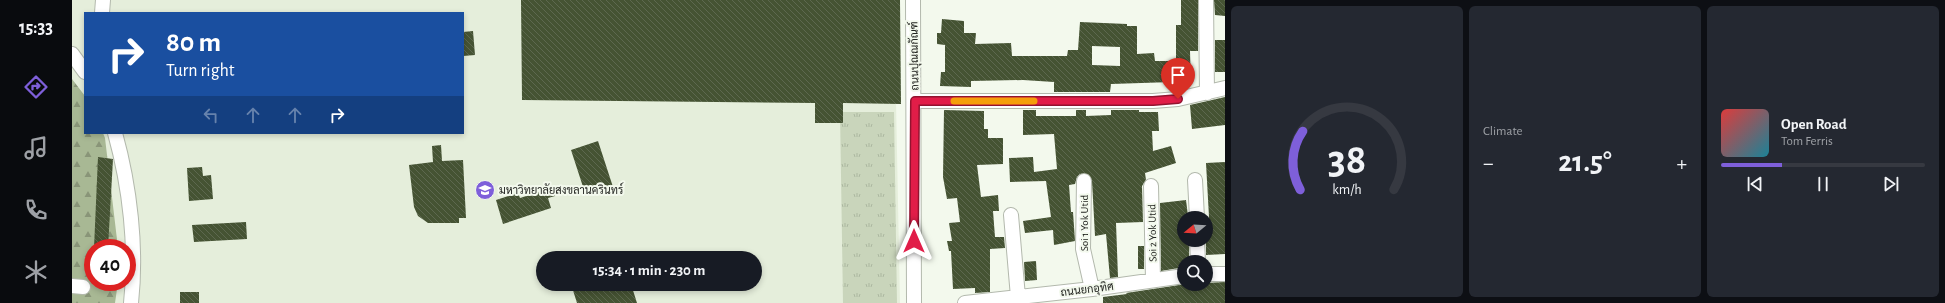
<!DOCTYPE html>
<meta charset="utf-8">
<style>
:root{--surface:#171b24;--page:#242831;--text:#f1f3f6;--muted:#9ea1a6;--line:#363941;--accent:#7e5fda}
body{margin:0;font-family:"Alegreya Sans",Sarabun,sans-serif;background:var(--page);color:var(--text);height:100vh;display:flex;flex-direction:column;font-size:15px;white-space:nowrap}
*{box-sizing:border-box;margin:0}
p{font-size:13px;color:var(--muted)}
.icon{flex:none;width:22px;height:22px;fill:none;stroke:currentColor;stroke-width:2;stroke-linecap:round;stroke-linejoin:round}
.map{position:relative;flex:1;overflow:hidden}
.drawer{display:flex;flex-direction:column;gap:6px;padding:6px;background:#0d0f14;width:720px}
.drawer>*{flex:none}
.guide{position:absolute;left:12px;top:12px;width:380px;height:122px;border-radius:0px;box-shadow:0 2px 6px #0003;background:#1a4fa0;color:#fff;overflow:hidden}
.needle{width:26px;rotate:252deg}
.controls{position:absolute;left:1105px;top:211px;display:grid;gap:8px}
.controls a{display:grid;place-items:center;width:36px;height:36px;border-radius:50%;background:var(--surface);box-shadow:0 2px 6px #0003;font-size:20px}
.speed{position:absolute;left:12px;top:239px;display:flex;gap:8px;font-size:20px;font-weight:700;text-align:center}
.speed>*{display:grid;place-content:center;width:52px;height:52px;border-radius:50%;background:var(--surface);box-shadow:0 2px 6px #0003;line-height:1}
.speed .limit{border:6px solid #d22;background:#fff;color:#111}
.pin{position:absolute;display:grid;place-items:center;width:34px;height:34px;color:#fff;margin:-41px -17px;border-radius:50% 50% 50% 0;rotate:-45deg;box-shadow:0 0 4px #0007}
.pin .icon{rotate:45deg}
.me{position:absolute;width:44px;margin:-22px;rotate:0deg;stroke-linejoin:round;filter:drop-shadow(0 0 3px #0008)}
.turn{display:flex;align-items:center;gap:14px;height:84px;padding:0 16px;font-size:18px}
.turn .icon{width:52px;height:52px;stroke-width:2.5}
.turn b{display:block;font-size:28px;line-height:34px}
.lanes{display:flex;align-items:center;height:38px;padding:0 16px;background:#0003;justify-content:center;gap:20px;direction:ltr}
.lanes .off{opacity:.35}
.big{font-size:30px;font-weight:700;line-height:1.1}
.drawer .widget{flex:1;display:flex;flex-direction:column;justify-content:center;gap:6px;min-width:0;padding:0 14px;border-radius:6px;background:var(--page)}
.drawer .dial{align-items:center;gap:0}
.dial svg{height:104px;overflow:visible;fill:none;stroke:var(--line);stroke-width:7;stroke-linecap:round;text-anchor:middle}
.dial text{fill:var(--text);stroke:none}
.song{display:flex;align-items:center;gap:12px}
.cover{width:48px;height:48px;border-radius:6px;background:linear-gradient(135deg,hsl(0 70% 55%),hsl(190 70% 35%))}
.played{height:4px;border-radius:2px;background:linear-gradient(90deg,var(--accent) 30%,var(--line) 30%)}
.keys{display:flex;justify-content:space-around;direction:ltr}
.heat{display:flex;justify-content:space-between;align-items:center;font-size:22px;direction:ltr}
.drawer .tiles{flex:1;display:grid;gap:6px;grid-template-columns:repeat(3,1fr)}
.trip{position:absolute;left:464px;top:251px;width:226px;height:40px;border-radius:20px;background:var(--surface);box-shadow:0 2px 6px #0003;font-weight:700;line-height:40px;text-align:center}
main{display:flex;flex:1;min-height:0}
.menu{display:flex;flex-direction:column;width:72px;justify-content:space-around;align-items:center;background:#090b0e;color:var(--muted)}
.menu .icon{width:28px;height:28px}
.menu .selected{color:var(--accent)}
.menu b{font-size:18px;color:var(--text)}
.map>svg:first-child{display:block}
</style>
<main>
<nav class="menu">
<b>15:33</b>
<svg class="icon selected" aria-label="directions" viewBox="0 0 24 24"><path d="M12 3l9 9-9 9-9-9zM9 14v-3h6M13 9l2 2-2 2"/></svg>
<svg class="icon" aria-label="music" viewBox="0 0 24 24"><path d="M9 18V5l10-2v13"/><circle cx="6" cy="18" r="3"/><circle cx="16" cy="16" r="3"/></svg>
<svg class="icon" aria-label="phone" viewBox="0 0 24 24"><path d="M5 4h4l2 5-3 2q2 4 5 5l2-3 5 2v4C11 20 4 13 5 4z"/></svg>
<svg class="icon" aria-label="climate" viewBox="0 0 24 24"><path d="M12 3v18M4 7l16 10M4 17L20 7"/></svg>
</nav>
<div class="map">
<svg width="1153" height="303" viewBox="0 0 1153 303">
<defs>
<pattern id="grass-tufts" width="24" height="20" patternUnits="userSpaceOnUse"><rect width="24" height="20" fill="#c9d5bb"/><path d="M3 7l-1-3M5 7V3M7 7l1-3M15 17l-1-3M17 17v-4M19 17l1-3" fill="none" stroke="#acb7a0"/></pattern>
<pattern id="forest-firs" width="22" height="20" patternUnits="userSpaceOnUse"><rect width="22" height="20" fill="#a8b894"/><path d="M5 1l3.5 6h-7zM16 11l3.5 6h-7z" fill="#899578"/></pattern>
<pattern id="building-back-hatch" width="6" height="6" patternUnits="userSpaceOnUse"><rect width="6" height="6" fill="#455333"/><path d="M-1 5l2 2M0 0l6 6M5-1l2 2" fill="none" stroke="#5d684f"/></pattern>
</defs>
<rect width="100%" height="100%" fill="#f3f9ed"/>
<path fill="#e5eedb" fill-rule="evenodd" d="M0,0H822L828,303H0ZM13,13H391V133H13ZM21,248H55V282H21ZM471,258H683V284H471Z"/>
<path fill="url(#grass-tufts)" d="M768,112H822L825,303H771Z"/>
<path fill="url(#forest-firs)" d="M0,79L13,96V133H31L33,138L46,248H21V282H46L43,303H0Z"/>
<path fill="url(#building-back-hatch)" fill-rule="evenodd" d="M449,0H828L829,104L771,103V123H743V103L450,100Z
M1109,0H1126V51H1118L1119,86L1100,87V82L1039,84L1038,92H982V82L951,80L899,81V87L868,86L869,72H873V45L865,44V33H869L870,19L892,21V33H904L903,44L939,43L940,56H995L996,50H1006L1008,22L1055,24V26H1065V54L1082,53L1083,61H1104V25H1109ZM1020,46L1048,47V66L1020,65Z
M1142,0H1153V16L1143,15Z
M401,31L403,55L391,56V32Z
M1143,40H1153V72H1143Z
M1153,97V125L1120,129L1118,105Z
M872,110L912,111V129H916V138H931V164L905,165L909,197L926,195L927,211H921L923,237H932L933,248L918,249V292L903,293V288L881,289L879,251H877L875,241H880L877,223L888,222L885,198L875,199L871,177Z
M951,110H964V116H1004V110H1014V116L1039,115V110H1067V112H1086L1087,131H1080L1081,151L1099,146L1104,163L1073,173L1074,180L1070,186L1071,222L1044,223L1046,277L1038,278L1034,234L1023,236L1020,181L1016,174H1008L1005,177L1003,184L997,185L999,212H1001L1003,241L982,245L981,230L953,233L951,221L979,217L974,181L938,182L937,158L961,157L962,172L985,169L982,134L951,135Z
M526,141L541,187L514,196L499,150Z
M369,145L370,161L391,160L394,218H387V223H356L346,216L342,207L337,165L361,162L360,146Z
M26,157L41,159L36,248H22Z
M1153,162V254L1134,255V240H1136V235H1138L1134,163Z
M130,167L131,176L139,175L141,199L117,201L115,168Z
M480,188L483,196L476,198L479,208L431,224L424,200L446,193L448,198Z
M1114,200L1116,216L1112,217V240H1117V262H1112V266H1106L1107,268L1089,271L1088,203Z
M174,222L175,239L122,242L120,225Z
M1066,246H1072V269H1066Z
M964,261L965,280L953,281L952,262Z
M1153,282V303H1031V297L1055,294L1054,293L1114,284Z
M499,284H513L514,288L519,285L520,289L535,284H559L565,303H505Z
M108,292H127V303H108Z"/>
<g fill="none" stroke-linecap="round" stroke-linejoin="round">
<defs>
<path id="minor" d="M841,0L842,303
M1134,0L1135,93
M30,13L31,0
M0,54L13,72
M843,101H1081L1106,99L1153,88
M43,133C58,187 65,248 59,303
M1123,180L1125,218
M1012,181L1011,249L1020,289
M1079,186L1081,280
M939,215L946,297
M1125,240L1126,262
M1134,274H1153
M0,286L11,287
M893,303L1020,289L1112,276"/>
</defs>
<use href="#minor" stroke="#b3b9ad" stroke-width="16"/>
<use href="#minor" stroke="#fff" stroke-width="14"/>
</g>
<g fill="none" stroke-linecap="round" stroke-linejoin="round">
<defs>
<path id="route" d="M842,241L843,101H1081L1106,99"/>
</defs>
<use href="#route" stroke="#92132f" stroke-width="10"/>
<use href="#route" stroke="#e11d48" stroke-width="7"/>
<path stroke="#f59e0b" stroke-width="7" d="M882,101H962"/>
</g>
<defs>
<symbol id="university-disc" viewBox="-11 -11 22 22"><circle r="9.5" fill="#7e5fda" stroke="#f3f9ed"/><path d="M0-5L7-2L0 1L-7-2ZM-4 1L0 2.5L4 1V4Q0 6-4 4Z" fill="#fff"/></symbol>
</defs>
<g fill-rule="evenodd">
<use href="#university-disc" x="402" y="179" width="22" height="22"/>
</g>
<g text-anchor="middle" stroke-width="4" stroke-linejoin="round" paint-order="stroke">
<g font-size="11" fill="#242622" stroke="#f3f9ed">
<text transform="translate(842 56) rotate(-91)" y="4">ถนนปุณณกัณฑ์</text>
<text transform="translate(1012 223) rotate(-90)" y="4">Soi 1 Yok Utid</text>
<text transform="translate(1080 233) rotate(-91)" y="4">Soi 2 Yok Utid</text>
<text transform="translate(1015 289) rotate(-7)" y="4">ถนนยกอุทิศ</text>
</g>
<g font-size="11" fill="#242622" stroke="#f3f9ed" text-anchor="start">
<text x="427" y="194">มหาวิทยาลัยสงขลานครินทร์</text>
</g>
</g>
</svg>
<div class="controls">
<a><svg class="needle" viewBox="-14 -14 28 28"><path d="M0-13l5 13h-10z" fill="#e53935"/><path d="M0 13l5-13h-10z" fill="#9ea1a6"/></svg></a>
<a><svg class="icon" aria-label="search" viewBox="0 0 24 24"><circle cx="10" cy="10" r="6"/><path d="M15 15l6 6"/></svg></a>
</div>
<div class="speed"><div class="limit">40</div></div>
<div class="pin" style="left:1106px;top:99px;background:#d93025"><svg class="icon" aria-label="arrive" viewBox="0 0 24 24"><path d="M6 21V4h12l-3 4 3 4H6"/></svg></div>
<svg class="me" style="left:842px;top:241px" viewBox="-20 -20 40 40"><path d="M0-17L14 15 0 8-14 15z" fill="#e11d48" stroke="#fff" stroke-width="4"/></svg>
<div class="trip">15:34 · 1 min · 230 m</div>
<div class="guide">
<div class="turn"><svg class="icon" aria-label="right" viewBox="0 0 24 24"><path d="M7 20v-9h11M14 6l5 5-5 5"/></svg><div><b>80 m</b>Turn right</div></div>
<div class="lanes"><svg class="icon off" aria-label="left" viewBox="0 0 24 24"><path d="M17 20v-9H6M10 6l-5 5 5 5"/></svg><svg class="icon off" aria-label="ahead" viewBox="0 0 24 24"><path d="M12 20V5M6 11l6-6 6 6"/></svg><svg class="icon off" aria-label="ahead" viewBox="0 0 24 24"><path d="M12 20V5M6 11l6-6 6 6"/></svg><svg class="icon" aria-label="right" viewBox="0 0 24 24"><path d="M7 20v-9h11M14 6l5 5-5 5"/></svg></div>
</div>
</div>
<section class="drawer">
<div class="tiles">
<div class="widget dial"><svg viewBox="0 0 100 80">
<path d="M14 69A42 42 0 1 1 86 69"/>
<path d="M14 69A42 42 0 0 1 16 24" stroke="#7e5fda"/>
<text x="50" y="56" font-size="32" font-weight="700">38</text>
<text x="50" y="72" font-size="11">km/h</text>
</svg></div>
<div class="widget"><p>Climate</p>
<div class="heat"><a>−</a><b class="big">21.5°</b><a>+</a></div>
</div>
<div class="widget">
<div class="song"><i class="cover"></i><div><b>Open Road</b><p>Tom Ferris</p></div></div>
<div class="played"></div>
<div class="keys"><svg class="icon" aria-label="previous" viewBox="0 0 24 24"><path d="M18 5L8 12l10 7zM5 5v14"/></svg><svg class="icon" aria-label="pause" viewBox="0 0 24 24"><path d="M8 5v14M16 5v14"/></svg><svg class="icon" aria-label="next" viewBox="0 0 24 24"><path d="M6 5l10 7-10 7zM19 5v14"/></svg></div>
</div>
</div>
</section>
</main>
